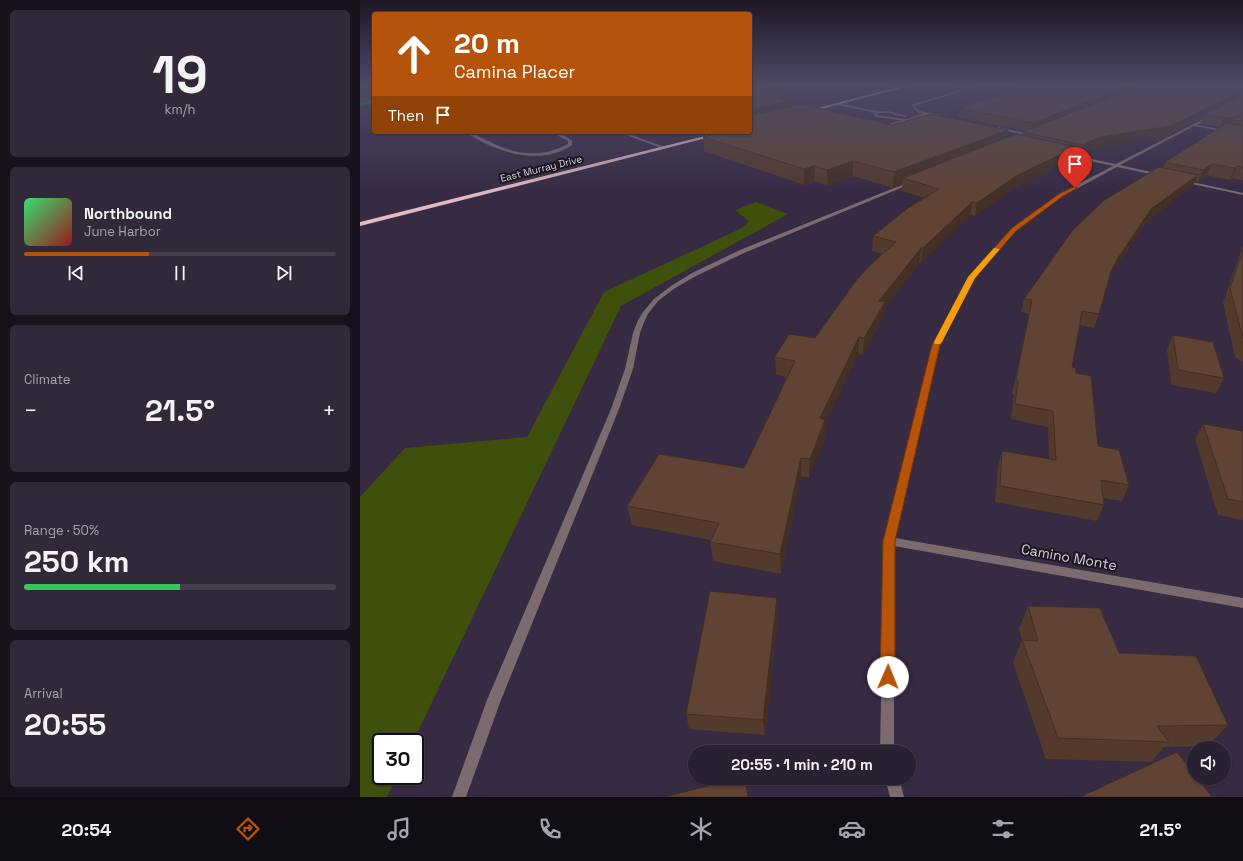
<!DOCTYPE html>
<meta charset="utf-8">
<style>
:root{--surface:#292032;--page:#31283a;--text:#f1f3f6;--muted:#a5a3ac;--line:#453e4d;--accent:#b45309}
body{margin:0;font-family:"Space Grotesk",sans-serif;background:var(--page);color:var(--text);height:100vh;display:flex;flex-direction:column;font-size:15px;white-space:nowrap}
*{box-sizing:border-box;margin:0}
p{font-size:13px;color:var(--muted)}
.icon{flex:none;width:22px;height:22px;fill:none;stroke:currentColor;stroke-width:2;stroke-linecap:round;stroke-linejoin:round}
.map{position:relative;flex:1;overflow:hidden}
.panel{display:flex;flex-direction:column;gap:10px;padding:10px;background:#17121c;width:360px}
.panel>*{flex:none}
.hud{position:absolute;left:12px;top:12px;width:380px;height:122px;border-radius:4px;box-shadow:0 1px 3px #0004,0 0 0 1px var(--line);background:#b45309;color:#fff;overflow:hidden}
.controls{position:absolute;left:827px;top:741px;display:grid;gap:8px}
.controls a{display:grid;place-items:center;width:44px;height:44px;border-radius:50%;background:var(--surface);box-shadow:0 1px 3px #0004,0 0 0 1px var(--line);font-size:20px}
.speed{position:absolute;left:12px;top:733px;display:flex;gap:8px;font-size:20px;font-weight:700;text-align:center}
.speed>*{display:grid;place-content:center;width:52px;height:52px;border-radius:50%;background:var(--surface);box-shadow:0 1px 3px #0004,0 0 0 1px var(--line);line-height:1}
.speed .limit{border:2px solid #111;border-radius:6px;background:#fff;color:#111}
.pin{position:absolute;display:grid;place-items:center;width:34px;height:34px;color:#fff;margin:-41px -17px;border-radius:50% 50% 50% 0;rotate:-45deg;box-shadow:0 0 4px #0007}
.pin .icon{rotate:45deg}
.me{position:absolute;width:44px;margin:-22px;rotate:1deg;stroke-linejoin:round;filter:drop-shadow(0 0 3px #0008)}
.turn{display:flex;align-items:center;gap:14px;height:84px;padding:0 16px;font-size:18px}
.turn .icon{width:52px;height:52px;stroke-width:2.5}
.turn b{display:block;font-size:28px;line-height:34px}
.then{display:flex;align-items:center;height:38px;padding:0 16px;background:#0003;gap:8px;font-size:15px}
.big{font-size:30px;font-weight:700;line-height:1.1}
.panel .widget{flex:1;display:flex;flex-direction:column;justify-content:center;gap:6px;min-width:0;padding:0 14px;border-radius:6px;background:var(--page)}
.panel .dial{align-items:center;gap:0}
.dial b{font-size:52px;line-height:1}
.song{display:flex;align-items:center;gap:12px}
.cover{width:48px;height:48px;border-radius:6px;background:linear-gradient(135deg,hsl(140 70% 55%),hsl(0 70% 35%))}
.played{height:4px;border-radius:2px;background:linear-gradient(90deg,var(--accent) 40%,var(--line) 40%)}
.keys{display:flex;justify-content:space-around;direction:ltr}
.heat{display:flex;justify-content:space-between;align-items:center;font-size:22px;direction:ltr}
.charge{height:6px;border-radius:3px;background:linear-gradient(90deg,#34c759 50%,var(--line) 0)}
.trip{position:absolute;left:328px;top:745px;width:228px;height:40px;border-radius:20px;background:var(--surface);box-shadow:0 1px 3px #0004,0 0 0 1px var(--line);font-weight:700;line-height:40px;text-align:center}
.menu{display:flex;height:64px;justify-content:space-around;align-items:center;background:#100d14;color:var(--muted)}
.menu .icon{width:28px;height:28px}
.menu .current{color:var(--accent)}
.menu b{font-size:18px;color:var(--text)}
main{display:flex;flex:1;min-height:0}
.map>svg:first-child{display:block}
</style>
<main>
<section class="panel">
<div class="widget dial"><b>19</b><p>km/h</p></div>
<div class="widget">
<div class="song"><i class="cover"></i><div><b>Northbound</b><p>June Harbor</p></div></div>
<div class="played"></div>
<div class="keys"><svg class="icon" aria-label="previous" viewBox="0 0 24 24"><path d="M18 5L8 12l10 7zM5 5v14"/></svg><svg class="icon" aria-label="pause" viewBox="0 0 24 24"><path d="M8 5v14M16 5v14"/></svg><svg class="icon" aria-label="next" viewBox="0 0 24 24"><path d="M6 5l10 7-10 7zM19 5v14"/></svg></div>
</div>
<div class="widget"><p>Climate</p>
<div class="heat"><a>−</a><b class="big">21.5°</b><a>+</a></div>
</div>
<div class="widget"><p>Range · 50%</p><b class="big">250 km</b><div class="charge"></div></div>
<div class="widget"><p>Arrival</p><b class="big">20:55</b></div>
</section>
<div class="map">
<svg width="883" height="797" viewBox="0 0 883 797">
<rect width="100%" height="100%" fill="#372a43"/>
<path fill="#3e500c" d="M14,84V104L0,107V86Z
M396,202L428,214L261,306L53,742H21V776H37L27,797H0V497L45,448L167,437L244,292L382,228L389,221L375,210Z"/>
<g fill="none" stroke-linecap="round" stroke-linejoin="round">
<path fill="#258f9c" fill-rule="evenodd" d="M14,100V102L0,105V103Z"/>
<path fill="#7b6b6e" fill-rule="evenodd" d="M579,84C588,84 597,87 606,88C613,88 619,84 626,84L554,106L560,111L581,115V117L567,115L522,128V126L563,114L558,113L551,105L604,89Z
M638,127L670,134L672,135L670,136L637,129Z
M106,132H111C144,150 171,163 208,144V141L191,132C199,132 206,136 212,141V145C181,167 134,152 106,132Z
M549,182L553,183L384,253L336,276L315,288L298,301L288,314L285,320L280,333L273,369L259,409L141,700L106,797H92L127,700L251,409L265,369L273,333L278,320L283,312L294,299L311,286L332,273L380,250Z"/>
<path fill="#7b6b6e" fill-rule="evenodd" d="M479,103L517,111H528L547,116L545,117L528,113H518V115L562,122L560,123L516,117L514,116L515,113L478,105Z
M851,115L852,117L837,125L883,133V135L834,126L760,165L800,174V176L757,167L703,196L656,230L615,278L580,345L535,538L883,598V608L534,546V752H520L524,541L572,345L609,277L652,228L699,194L753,166L703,155V153L756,164Z
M258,132H263L307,148L304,149Z
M823,180L883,193V195L823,182Z
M525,778H539L544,797H530Z"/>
<path fill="#e2bbc2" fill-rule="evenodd" d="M549,84H558L445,113L443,112Z
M361,132H370L0,226V222Z"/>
</g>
<path fill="#533a2d" d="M390,84L467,86L431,95V106L427,107L532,125L648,130L646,138L663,136V132L666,131L598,117L599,108L640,96V92L883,84V180L872,178L870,180L847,175L838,182L835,181L833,185L787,221L753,270L749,280L739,314L734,328L720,325L712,367L716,373L738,446L769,485L762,501L743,498L744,505L737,521L635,502L638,467L642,451L689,459L688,427L651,419L654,395L652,394L669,314L661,312L664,299L803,168L805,162L861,127L840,124L843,118L808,136L737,147L720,155L715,154L713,159L653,188L615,216L610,215L561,263H559L524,309L523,318L503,355L498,354L465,424V438L449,478L441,476L421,574L353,561L350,542L351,540L272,525L267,506L384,468L427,377L416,375L415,357L455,338L523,254L512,251L513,236L564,198L542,191V185L533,188L493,176L467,185L454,181L444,185L344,151L343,137L350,135L349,133L340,136L328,132H390Z
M883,245V362L875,357L863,303Z
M813,335L864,378L856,393L811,385L807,349Z
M843,424L883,431V520L858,515L835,439Z
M668,606L759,653L868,725L848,746L804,747L791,762L686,759L653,663L662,640L659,629Z
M418,614L405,735L329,729L326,714Z"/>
<path fill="#432f24" d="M425,84H467V86L431,95V106L427,107V113L390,122V110L407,88Z
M772,84H790L671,132L673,123Z
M883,90V97L844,115L843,118L808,136L737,147L720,155L723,145L740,137Z
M880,116L873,120L871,126L860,128L863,118Z
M648,130L645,144L543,178L542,185L533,188L534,172Z
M340,132H349V133L340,136Z
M716,147L713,159L653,188L615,216L617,203L656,176Z
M493,161V176L467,185V170Z
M852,164L847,175L838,182L843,170Z
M455,166L454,181L444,185V169Z
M877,166L872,178L870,180L875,168Z
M838,175L833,185L787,221L753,270L747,285L751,271L758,258L791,209Z
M612,202L610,215L561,263L563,248Z
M561,248L559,263L524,309L523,318L503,355L504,338L519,301Z
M499,337L498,354L465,424V438L449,478L450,459L460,418Z
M441,458V476L421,574L420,554Z
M417,598L418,614L405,735L403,720Z"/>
<path fill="#604334" stroke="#432f24" d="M390,84H425L407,88L431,94L414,98L427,101L390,110Z
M666,84H772L673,123L599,108L647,93L640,92Z
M785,84H883V90L811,126L740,137L723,145L663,132Z
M883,94V121L873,120L880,116L863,118L844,115Z
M440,104L532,125L571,114L648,130L534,172L493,161L467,170L455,166L444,169L343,137L363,132H390V116Z
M867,123L883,126V168L877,166L875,168L852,164L843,170L805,162Z
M656,134L716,147L656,176L617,203L612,202L563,248H561L519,301L525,302L504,338L499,337L460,418L465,420L450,459L441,458L420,554L350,542L359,523L267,506L299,454L384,468L435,361L415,357L429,334L455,338L495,282L510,265L536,242L513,236L548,208L579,189L543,178Z
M799,167L838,175L791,209L758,258L751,271L739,314L722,311L712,367L716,368V373L731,376L738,446L759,450L769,485L741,480L744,505L640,486L642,451L696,460L693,411L655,404L658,380L656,379L672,300L664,299L712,231L743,201Z
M883,250V339L870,288Z
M813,335L853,342L864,378L818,370Z
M843,424L883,431V502L868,499Z
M350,591L417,598L403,720L326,714Z
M668,606L740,608L759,653L836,656L868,725L797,726L809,742L698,738L662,640L678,641Z
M817,752L834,774V778H837L852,797H720Z
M380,778H384L388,797H304Z"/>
<linearGradient id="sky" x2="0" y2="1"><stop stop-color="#1e1725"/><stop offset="0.43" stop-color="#4d4a66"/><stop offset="1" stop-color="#4d4a66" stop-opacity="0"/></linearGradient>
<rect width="883" height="196" fill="url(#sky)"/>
<path fill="#b45309" stroke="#753606" d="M713,187L717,188L703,196L656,231L615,278L580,345L535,541V677L533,682L528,684L522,682L520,677L523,541L572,345L609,276L652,228L699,194Z"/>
<path fill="#f59e0b" d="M634,248L640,249L615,278L582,342L580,344H575L574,342L608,277Z"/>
<g text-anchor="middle" stroke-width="4" stroke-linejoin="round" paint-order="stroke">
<g font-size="10" fill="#d9d1e1" stroke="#1b1621">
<text transform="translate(181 168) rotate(-14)" y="4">East Murray Drive</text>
</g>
<g font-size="14" fill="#d9d1e1" stroke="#1b1621">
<text transform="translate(709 557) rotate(10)" y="5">Camino Monte</text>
</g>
</g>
</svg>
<div class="controls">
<a><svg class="icon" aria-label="sound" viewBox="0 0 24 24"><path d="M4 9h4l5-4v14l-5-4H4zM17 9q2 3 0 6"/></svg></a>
</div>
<div class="speed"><div class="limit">30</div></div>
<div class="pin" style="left:715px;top:188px;background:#d93025"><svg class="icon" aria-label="arrive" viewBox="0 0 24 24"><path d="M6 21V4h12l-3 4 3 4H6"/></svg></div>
<svg class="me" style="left:528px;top:677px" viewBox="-20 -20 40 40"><circle r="19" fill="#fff"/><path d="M0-13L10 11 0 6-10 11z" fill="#b45309"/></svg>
<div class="trip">20:55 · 1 min · 210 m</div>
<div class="hud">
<div class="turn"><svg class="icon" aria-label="ahead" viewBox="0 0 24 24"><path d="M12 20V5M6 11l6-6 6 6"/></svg><div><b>20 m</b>Camina Placer</div></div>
<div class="then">Then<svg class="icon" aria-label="arrive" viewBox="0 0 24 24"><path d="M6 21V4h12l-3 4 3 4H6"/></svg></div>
</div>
</div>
</main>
<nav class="menu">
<b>20:54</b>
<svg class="icon current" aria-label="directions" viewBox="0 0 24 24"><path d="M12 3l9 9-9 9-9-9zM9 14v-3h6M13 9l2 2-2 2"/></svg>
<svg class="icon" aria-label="music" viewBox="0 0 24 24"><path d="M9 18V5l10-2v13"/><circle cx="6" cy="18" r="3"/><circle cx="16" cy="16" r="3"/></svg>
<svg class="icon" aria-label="phone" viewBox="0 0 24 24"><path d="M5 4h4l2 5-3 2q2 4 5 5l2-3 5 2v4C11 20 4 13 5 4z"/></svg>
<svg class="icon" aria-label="climate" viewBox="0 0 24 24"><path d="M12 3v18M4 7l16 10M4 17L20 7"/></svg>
<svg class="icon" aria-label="car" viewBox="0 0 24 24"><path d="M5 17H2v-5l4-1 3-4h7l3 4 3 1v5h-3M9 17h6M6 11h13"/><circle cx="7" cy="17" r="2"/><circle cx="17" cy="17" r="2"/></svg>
<svg class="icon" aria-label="filters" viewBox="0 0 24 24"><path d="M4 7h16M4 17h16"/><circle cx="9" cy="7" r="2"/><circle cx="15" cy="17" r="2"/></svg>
<b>21.5°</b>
</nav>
